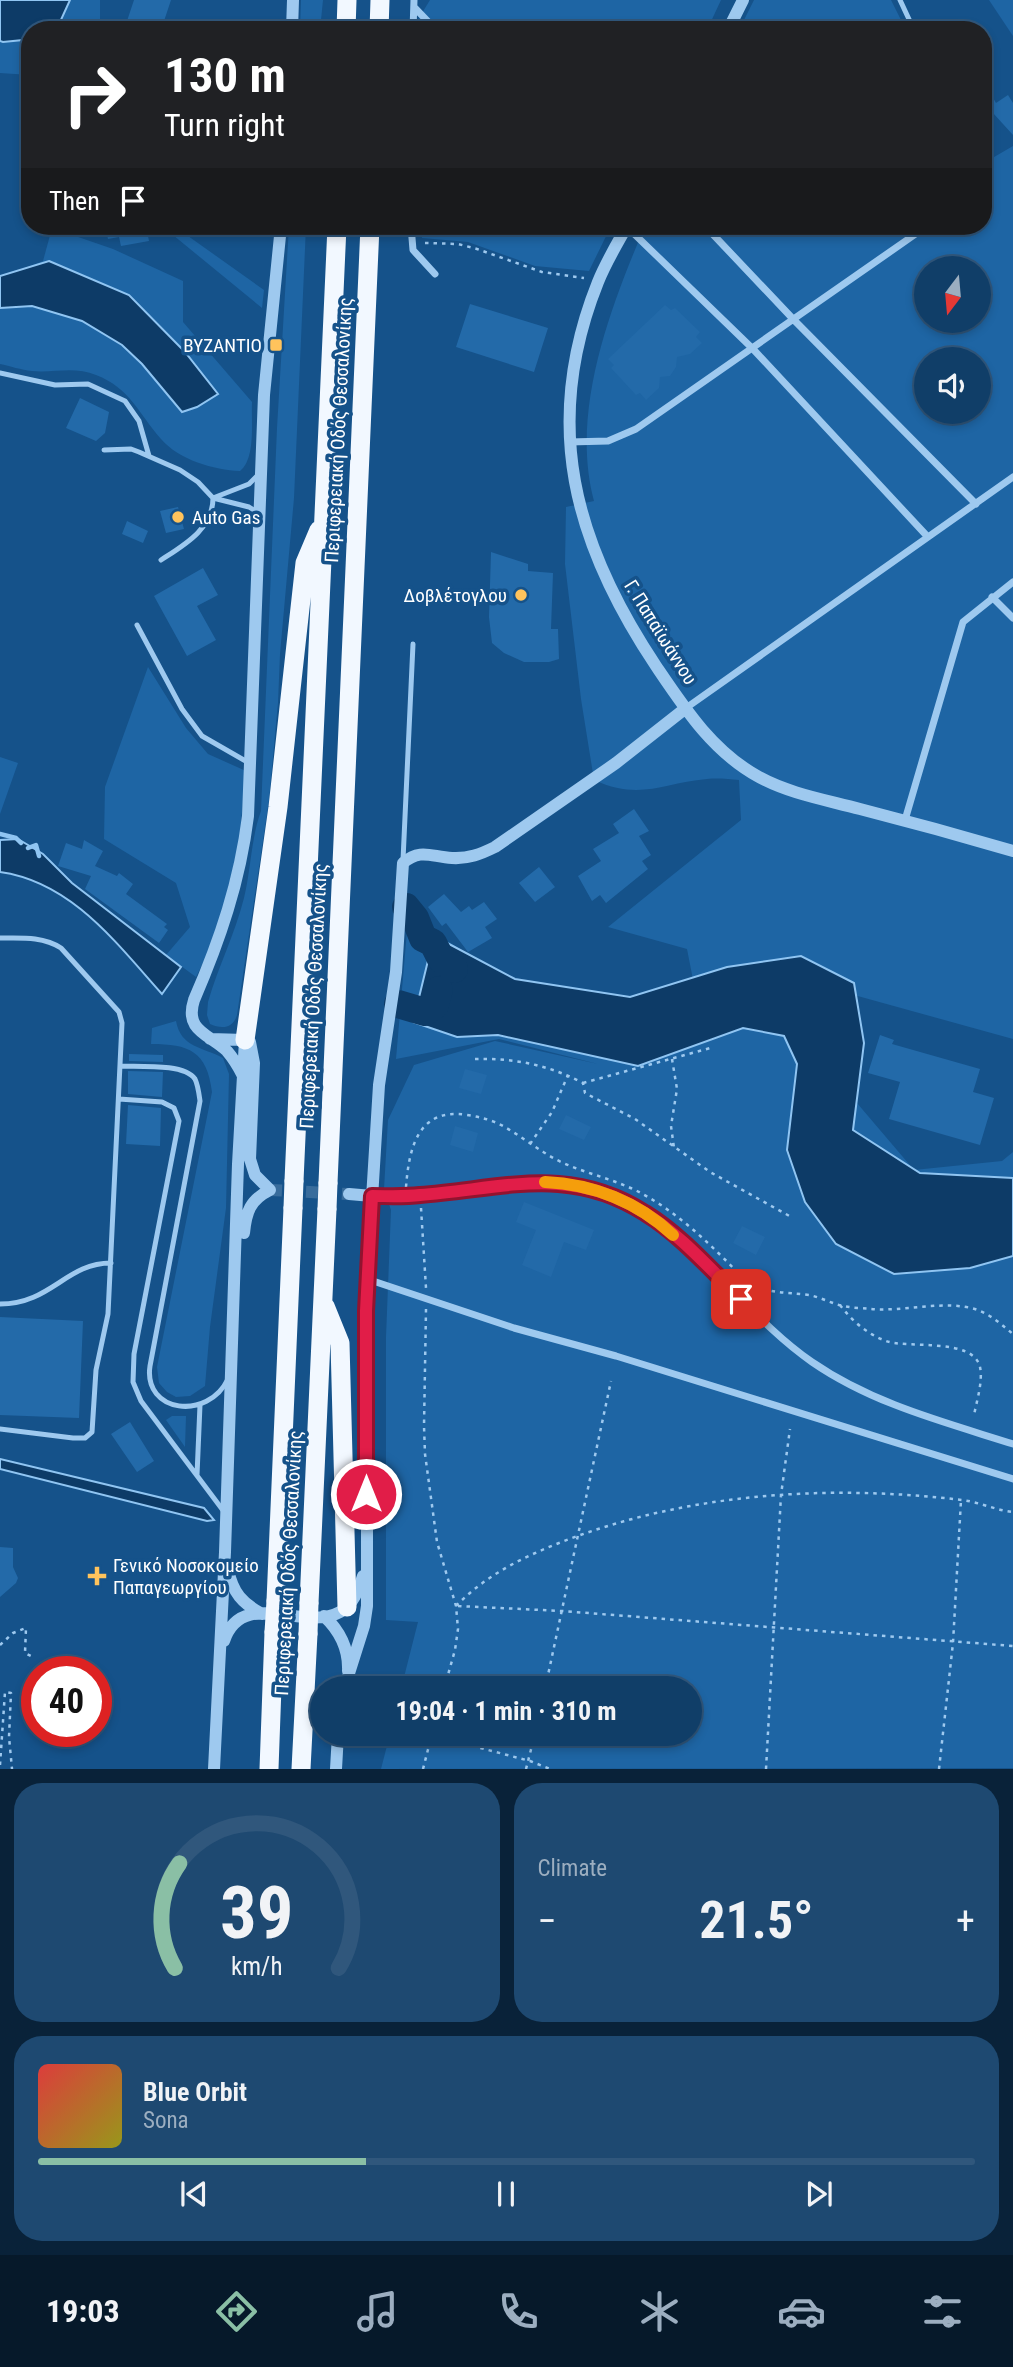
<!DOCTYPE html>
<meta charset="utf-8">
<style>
:root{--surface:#103e68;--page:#1e4971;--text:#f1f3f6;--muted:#9caec0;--line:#30577c;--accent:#8abfa5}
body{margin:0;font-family:"Roboto Condensed",sans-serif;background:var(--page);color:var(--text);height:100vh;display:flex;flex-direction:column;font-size:26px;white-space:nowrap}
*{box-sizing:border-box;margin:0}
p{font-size:23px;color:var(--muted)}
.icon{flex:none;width:38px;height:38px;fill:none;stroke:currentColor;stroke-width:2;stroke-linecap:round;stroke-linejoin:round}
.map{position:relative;height:1769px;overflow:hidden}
.side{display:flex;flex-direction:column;gap:14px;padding:14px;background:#092239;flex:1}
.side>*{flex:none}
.guide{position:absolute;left:21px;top:21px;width:971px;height:214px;border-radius:28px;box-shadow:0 4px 10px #0003,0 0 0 2px var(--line);background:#202124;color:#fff;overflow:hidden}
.needle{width:46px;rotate:196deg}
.controls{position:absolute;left:914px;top:256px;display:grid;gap:14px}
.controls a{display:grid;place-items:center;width:77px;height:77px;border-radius:50%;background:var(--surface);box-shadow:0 4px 10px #0003,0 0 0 2px var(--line);font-size:35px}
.speed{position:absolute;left:21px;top:1656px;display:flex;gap:14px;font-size:35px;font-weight:700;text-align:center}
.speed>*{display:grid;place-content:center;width:91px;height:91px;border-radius:50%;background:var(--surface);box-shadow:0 4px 10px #0003,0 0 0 2px var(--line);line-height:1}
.speed .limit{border:10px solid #d22;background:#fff;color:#111}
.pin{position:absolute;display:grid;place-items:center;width:60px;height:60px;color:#fff;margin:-30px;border-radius:14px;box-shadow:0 4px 10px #0006}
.me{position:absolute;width:77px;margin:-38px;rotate:0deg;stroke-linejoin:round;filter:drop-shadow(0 0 5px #0008)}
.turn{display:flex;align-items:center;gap:24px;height:147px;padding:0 28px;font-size:32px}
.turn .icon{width:91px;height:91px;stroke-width:2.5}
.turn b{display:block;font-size:49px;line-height:60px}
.then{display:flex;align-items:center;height:66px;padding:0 28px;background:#0003;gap:14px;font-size:26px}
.big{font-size:52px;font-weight:700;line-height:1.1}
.side .widget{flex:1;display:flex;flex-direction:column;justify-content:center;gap:10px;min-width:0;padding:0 24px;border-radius:28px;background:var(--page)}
.side .dial{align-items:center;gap:0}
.dial svg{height:182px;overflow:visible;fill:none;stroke:var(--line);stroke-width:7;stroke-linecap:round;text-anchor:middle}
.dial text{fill:var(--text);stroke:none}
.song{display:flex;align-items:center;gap:21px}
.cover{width:84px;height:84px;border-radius:10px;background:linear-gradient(135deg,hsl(0 70% 55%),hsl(60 70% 35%))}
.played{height:7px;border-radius:4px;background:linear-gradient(90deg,var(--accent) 35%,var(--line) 35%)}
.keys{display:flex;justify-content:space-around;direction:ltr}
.heat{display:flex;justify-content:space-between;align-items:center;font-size:38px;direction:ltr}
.side .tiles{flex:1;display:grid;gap:14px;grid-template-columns:1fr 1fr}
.widget:last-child{grid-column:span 2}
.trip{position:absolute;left:310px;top:1676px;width:392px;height:70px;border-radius:35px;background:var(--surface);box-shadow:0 4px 10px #0003,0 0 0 2px var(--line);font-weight:700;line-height:70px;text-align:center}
.tabs{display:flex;height:112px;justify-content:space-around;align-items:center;background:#06192a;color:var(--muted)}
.tabs .icon{width:49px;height:49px}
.tabs .active{color:var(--accent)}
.tabs b{font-size:32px;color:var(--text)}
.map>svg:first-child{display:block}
</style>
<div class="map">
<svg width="1013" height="1769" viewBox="0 0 1013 1769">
<rect width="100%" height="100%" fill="#15528a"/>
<path fill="#1e65a4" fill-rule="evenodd" d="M0,0H100V30H30V75L0,73Z
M301,0H323L320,30H300Z
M430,0H721L707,30H415L414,26Z
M754,0H891L906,30H739Z
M989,0H1013V36Z
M1013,146V1039L836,990L851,1096L914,1170L1002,1161L1013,1152V1768L381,1769L390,1734H690V1689H401L418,1622L386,1620V1337L391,1210L384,1189L388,1120L414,1065L495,1041L598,1064L499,1039L396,1059L409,908L439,936L569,1016L698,1005L687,949L608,927L741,820L739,780C729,779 717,778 707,779C662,783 640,801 594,780L581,699L565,564L566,507L594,501C570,412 610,308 645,226H984V154L989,160ZM926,268H978V320H926ZM926,359H978V411H926Z
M162,226H174L264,290L262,308Z
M289,226H306L294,498L280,654L278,703L269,800L237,1015C233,1029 221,1029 210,1024L207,1015L208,1002C218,967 235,934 244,898C251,870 251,838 261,811L277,428Z
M421,226H611L589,271L535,266L468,242L422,238Z
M52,228L113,249L183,281V322L252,402C251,422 256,458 240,471C214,470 179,460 161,439C139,414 130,388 96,375C75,366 54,373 32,371C21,370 10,366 0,364V278L43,261Z
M148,667L186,728L208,754L246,771L239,843L217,935L196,977L166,955L190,927L176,883L104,839L105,787Z
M0,757L18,763L0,814Z
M176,1021C181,1048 203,1047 223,1058L229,1074L226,1208L210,1327L205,1386L190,1396L176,1397L167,1392L159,1383L157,1367L212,1092C207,1051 189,1044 151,1044L152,1028Z
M172,1416H186L185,1447L166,1420Z"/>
<path fill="#0d3b67" stroke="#90c5f2" stroke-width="2" d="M0,0H70L60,22L44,30H30V36L23,40L3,42L0,41Z
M49,261L129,295L185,352L218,394L197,407L182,412L142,364L122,345L82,321L32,306L0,308V276Z
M18,839L43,854L72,883L181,967L162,994C117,944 72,882 0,872V840Z
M434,936L515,979L630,997L727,967L801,956L854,983L864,1043L853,1130L920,1173L1013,1178V1256L970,1268L894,1274L836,1244L805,1202L787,1150L797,1064L784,1036L743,1028L638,1066L498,1035L457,1037L413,1022Z
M0,1459L204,1508L214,1520L207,1521L0,1469Z"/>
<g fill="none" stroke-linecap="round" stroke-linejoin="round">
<path stroke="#90c5f2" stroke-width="4.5" d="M0,834L16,838L21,843
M28,848L36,845L39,856"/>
<path stroke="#0d3b67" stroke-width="28" d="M406,907L415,918L423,938L433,943L441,959L454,969
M398,1004L425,1012L435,1005L439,990"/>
</g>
<path fill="#236aa9" d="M134,0H171L161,30H124Z
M984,82L996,103L1008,95L1013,103V135L993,113L988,117L984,110Z
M105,226H146L149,241L121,246L119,237L108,239Z
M470,304L548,328L534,372L456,347Z
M665,305L671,310L675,308L700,332L696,337L702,343L690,354L677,357L676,367L670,376L660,377L659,388L646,400L640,393L636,395L611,368L614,365L608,359Z
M80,398L109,412L105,433L96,441L66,428Z
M178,507L184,529L166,533L160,511Z
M127,521L148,531L143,543L122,534Z
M491,552L528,564V571L553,573L551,629H558L559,659L549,662H524L504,653L492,643L489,617Z
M203,568L218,595L197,606L216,640L187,656L154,596Z
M634,809L649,831L639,836L651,855L642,861L648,869L606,903L600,895L592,901L578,876L601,861L593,849L619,833L613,824Z
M84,840L103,851L95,866L117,876L119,873L133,884L126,894L167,924L164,927L168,930L159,943L85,889L91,876L58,866L66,843L82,849Z
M539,867L555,887L535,902L519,883Z
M444,894L461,912L469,906L472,910L484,902L497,919L485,927L492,938L468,952L446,923L442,926L428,907Z
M880,1035L894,1040L892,1044L980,1069L973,1092L994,1098L980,1145L889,1119L900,1082L868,1073Z
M129,1054L163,1055V1062L129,1061Z
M465,1069L487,1075L481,1094L459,1088Z
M128,1071L163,1072L162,1097L128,1094Z
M128,1105L161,1108L160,1146L126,1144Z
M566,1115L591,1127L584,1140L559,1129Z
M455,1126L478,1133L473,1152L450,1145Z
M524,1202L594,1230L586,1250L564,1242L551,1277L522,1265L536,1230L516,1222Z
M742,1226L765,1237L756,1255L733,1243Z
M0,1317L83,1321L79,1418L0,1415Z
M130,1422L154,1461L137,1472L111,1434Z
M0,1547L13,1548V1567L18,1578L16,1583L0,1597Z"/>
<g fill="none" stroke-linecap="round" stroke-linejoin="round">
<path stroke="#386c9c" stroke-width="12" stroke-dasharray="12 6" stroke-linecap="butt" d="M270,1190L349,1194"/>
<path stroke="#9ec9ef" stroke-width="2.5" stroke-dasharray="3.5 5" stroke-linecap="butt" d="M425,243L458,244L477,249L542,272L584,278
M475,1059C514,1058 549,1065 583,1083L585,1093L635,1119L710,1172L793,1218
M672,1059L677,1089L671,1126L674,1148
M583,1083L714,1047
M530,1144L552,1112L568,1075
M406,1187C409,1148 418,1107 467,1115C480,1117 492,1120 503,1126C521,1136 538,1150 557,1160C583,1173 611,1178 637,1191C680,1213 714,1248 747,1282C768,1294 786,1292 809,1295C819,1297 829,1302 839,1305C850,1308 861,1308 871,1309C905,1312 946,1299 978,1310C991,1315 1002,1325 1013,1334
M421,1208L426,1288
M840,1305C852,1321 867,1334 886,1341C907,1349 973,1337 980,1367C983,1381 977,1400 974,1415
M426,1309L424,1426L425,1454L437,1542L456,1606L458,1629L455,1650L444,1689
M456,1606C485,1576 521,1558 559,1543C686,1493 827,1484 962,1500C979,1502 995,1510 1013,1512
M458,1606L562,1611L1013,1646
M0,1645L13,1633L26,1628L25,1653L33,1657
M545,1689L611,1381
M431,1735L530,1761L550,1769
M0,1765L5,1692L11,1693L9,1737L12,1769
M423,1769L432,1734
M526,1769L535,1734
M766,1769L781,1495L790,1429
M939,1769L953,1643L961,1500"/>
<path stroke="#9ec9ef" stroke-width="5" d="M900,0L914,30
M0,373L55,385L88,384L125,401L139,421L149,456
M104,450L131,449L139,452L180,470L198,482L213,498L249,507L257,512
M213,498L249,484L259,474
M161,560C184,545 213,529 213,498
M137,625L182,709L202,736L249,763
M403,860L413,644
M0,938C20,938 43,936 61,948L119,1012L122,1023L108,1314L96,1370L92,1432L85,1438H73L0,1429
M120,1066C138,1067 184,1063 195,1079C198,1085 199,1094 200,1101L150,1366C143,1413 208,1421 228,1379
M119,1099L162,1102L174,1108L179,1121L134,1354L133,1382L141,1401L225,1513
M0,1304C51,1304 66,1263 111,1263
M197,1475L200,1405"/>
<path stroke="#9ec9ef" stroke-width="7" d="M414,7L436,30
M413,30L414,0
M411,226L413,250L435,274
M626,226L753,349L927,536
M705,226L794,320L976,504
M569,442L608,441L636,429L927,226
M992,597L1013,618
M686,708L1013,477
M905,820L963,622L1013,582
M372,1196C389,1196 407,1197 425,1195C475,1189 528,1175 578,1186C595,1190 613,1195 628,1203C697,1240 748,1318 812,1362C873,1404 944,1422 1013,1444
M367,1279L514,1328L616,1356L1013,1479"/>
<path stroke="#9ec9ef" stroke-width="12" d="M292,30L293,0
M728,30L743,0
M627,226C617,244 606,262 598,282C541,424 574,543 656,666C685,709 713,752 759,777C790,794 827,800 860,809C911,822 962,836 1013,851
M210,1039L245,1040L250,1042L254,1063L250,1159L255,1175L270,1190C250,1200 246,1212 244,1233
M242,1074C238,1066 233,1058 227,1051C209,1034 184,1031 194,1000C220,940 240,881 248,816L264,395L281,226
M349,1194L372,1196
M228,1570C233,1593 242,1603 262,1614
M324,1616C340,1631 349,1648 348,1671
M224,1641C242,1587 304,1632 340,1612C353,1605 359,1589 363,1576
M345,1686L364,1626L367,1606V1279L379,1085L396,972L403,863C421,848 431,857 452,858C468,859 481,854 495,847L616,763L686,708
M214,1769L225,1552L238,1164L245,1040
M336,1769L338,1734"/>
<path stroke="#f2f8ff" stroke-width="19" d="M346,30L347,0
M379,30L380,0
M245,1040L278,807L305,563L319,530
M294,1181L337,226
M328,1183L370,226
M325,1306L340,1343L347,1607
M276,1601L293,1208
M309,1603L327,1209
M269,1769L274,1632
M301,1769L308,1634"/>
<path stroke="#f2f8ff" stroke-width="19" d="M293,1208L294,1181
M327,1209L328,1183
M274,1632L276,1601
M308,1634L309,1603"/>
</g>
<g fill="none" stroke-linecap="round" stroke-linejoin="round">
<defs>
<path id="route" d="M366,1494V1311L372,1196C388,1196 404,1197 420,1195C502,1189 569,1164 645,1213C681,1235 711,1270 741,1299"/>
</defs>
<use href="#route" stroke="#92132f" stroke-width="18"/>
<use href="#route" stroke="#e11d48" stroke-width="12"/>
<path stroke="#f59e0b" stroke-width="12" d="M545,1182C593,1184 638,1202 673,1235"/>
</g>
<g fill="#ffc35c" stroke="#15528a" stroke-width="2.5">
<rect x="269" y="338" width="14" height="14" rx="3.5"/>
<circle cx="178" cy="517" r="7"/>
<circle cx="521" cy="595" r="7"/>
<path d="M93.5 1565.5h7v7h7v7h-7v7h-7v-7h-7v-7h7z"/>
</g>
<g text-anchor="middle" stroke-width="7" stroke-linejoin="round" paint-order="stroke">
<g font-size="19" fill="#fff" stroke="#15528a" text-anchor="end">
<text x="262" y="352">ΒΥΖΑΝΤΙΟ</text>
<text x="192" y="524" text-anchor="start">Auto Gas</text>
<text x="507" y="602">Δοβλέτογλου</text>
<text x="113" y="1572" text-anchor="start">Γενικό Νοσοκομείο<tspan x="113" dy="22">Παπαγεωργίου</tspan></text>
</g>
<g font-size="19" fill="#fff" stroke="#15528a">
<text transform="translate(338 430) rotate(-87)" y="7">Περιφερειακή Οδός Θεσσαλονίκης</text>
<text transform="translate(661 632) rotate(58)" y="7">Γ. Παπαϊωάννου</text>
<text transform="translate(313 996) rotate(-87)" y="7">Περιφερειακή Οδός Θεσσαλονίκης</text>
<text transform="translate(288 1563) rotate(-87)" y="7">Περιφερειακή Οδός Θεσσαλονίκης</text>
</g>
</g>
</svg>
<div class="controls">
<a><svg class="needle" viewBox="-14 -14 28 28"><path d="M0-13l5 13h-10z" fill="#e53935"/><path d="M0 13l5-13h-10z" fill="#9caec0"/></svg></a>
<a><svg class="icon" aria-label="sound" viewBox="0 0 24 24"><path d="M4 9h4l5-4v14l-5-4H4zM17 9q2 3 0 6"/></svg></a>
</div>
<div class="speed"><div class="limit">40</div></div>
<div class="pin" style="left:741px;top:1299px;background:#d93025"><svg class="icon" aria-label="arrive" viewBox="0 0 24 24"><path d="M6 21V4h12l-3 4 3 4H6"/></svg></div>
<svg class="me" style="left:366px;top:1494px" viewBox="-20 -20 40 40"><circle r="17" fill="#e11d48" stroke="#fff" stroke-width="3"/><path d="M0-11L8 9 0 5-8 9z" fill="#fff"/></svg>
<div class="trip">19:04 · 1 min · 310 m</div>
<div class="guide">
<div class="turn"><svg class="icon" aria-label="right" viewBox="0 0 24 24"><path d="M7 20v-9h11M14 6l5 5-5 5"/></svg><div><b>130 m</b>Turn right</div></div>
<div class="then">Then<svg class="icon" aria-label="arrive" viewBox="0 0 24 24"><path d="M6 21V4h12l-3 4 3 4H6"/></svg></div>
</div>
</div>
<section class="side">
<div class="tiles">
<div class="widget dial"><svg viewBox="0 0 100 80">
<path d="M14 69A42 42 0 1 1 86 69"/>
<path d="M14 69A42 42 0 0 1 16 23" stroke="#8abfa5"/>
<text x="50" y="56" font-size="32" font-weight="700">39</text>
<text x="50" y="72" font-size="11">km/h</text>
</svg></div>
<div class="widget"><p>Climate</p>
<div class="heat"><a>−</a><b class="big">21.5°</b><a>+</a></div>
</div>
<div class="widget">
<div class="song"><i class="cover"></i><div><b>Blue Orbit</b><p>Sona</p></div></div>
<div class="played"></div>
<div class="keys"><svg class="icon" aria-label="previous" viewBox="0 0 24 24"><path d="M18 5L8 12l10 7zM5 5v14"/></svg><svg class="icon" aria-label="pause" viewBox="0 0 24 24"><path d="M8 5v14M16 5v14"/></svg><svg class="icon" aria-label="next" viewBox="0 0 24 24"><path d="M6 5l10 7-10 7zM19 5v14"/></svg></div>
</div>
</div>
</section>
<nav class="tabs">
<b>19:03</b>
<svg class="icon active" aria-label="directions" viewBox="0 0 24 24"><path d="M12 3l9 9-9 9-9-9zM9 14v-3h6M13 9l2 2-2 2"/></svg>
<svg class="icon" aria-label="music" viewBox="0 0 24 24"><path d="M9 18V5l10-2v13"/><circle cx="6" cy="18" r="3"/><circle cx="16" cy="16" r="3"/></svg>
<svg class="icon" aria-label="phone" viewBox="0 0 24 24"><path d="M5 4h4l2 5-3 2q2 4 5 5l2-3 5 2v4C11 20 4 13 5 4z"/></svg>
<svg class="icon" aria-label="climate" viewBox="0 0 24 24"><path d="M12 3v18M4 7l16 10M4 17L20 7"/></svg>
<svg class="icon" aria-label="car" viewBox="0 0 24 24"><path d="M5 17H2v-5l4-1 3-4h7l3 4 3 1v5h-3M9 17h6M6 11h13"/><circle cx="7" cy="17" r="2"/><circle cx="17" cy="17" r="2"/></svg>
<svg class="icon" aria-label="filters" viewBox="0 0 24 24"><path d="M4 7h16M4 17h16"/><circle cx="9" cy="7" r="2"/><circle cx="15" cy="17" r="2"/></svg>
</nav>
